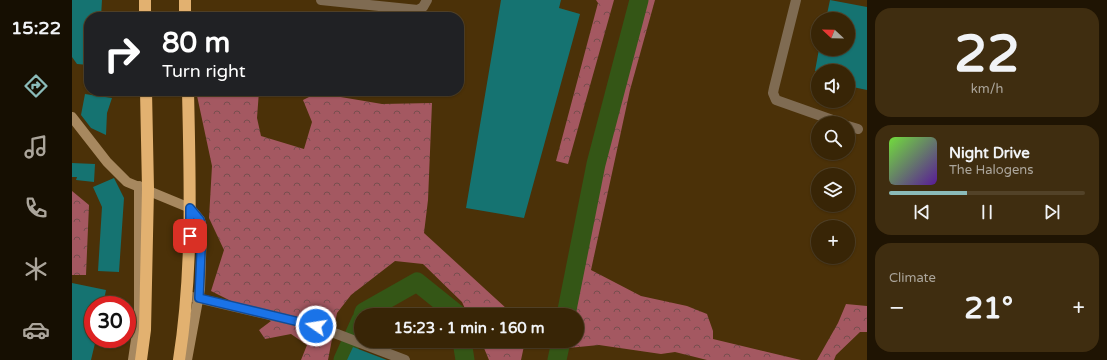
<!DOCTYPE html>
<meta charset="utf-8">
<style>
:root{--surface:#382506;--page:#3f2d10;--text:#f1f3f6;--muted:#aba59b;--line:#524228;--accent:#8bbbb9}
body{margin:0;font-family:"Varela Round",sans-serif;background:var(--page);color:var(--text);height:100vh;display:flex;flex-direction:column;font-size:15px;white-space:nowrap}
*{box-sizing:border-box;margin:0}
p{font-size:13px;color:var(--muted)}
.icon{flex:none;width:22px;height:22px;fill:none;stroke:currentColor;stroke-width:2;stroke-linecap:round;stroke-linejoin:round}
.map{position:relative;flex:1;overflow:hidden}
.drawer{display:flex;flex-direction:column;gap:8px;padding:8px;background:#1f1403;width:240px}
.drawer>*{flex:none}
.guide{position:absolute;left:12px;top:12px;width:380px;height:84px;border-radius:16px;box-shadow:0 1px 3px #0004,0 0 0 1px var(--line);background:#202124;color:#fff;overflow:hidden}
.needle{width:26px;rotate:292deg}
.buttons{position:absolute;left:739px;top:12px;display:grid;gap:8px}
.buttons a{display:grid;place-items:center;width:44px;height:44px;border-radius:50%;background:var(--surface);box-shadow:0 1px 3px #0004,0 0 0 1px var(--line);font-size:20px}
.speed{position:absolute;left:12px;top:296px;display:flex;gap:8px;font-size:20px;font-weight:700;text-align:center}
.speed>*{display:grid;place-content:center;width:52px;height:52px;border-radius:50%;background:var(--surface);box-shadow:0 1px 3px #0004,0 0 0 1px var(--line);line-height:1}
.speed .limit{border:6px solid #d22;background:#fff;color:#111}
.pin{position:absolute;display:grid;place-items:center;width:34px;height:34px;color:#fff;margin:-17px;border-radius:8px;box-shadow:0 2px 6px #0006}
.me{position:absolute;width:44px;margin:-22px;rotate:283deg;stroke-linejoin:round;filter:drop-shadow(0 0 3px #0008)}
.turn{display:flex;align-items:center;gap:14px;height:84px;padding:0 12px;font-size:18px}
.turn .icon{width:52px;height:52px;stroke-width:2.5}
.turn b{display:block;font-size:28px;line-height:34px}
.big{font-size:30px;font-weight:800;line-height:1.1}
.drawer .widget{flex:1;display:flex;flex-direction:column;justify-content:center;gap:6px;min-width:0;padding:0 14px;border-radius:16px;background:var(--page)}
.drawer .dial{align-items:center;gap:0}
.dial b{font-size:52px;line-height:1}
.song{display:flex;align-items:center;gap:12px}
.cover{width:48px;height:48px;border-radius:6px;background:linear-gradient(135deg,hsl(100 70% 55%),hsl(270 70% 35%))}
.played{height:4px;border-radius:2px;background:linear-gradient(90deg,var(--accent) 40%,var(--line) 40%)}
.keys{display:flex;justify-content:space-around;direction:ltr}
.heat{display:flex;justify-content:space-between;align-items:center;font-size:22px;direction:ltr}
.trip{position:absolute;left:282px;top:308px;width:230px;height:40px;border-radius:20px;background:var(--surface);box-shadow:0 1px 3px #0004,0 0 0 1px var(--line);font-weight:800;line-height:40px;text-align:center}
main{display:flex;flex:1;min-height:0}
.tabs{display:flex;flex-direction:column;width:72px;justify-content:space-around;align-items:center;background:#160f02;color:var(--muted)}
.tabs .icon{width:28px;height:28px}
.tabs .active{color:var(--accent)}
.tabs b{font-size:18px;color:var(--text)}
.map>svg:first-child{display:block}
</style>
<main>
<nav class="tabs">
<b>15:22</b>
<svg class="icon active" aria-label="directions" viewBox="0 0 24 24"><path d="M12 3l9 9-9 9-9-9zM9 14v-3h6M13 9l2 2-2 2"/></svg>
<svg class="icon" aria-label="music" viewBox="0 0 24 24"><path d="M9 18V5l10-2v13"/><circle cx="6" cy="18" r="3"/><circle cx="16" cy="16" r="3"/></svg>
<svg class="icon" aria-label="phone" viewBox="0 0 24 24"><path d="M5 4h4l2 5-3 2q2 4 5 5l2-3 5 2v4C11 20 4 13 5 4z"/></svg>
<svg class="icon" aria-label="climate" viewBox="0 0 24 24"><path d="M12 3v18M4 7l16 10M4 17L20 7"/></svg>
<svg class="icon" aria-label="car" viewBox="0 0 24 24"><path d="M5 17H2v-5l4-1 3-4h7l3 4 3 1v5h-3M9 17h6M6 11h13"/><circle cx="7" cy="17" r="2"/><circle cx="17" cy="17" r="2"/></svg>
</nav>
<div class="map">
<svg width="795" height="360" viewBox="0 0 795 360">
<defs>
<pattern id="forest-crowns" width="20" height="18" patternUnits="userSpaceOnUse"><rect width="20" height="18" fill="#a45861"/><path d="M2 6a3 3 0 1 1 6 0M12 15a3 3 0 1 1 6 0" fill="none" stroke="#784e4f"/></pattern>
</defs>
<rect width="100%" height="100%" fill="#4b3108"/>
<path fill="url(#forest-crowns)" d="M524,0H542L496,164L484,161L526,3Z
M573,0H583L558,90L519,270L569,296L615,306L635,314L641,331V339L729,360H635L603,352L589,354L527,345L496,348L497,341H505V315H501L536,130Z
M124,91H187L185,118L189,136L232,149L240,122L231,100L245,93L310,104L360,103L356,200L352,233L435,309L438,315H396L390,302L351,264L323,261L279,295L265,313L256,360H229L235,345L219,334L193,339L187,330L199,321L139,291L152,250L137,218L140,166Z
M0,191L17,205L14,275H0Z
M774,304L795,306V332H788L764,355L762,360H745L766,323Z
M409,341H450L452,346L449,360H417Z"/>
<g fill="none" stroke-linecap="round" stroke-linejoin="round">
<path stroke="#345616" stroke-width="19" d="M291,315L292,312L345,282L386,315
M494,315L524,164L567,0
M390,341L393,360
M271,360L289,320
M485,360L489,341"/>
</g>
<path fill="#157371" d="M0,0H30L29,17H17V65L5,64L0,57Z
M429,0H489L487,8L508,14L452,218L394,208Z
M758,0L795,7V90L776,86V71H743L747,49H776V19H754Z
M13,94L40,98L35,113L34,135L19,128L9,115Z
M0,163L23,164L22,182L4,180L5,177H0Z
M42,178L52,198L47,272L26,271L30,207L21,187Z
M0,283L34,290L31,305H21V339H24L19,360H0Z
M281,347L315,360H275Z"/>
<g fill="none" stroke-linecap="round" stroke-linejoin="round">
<path stroke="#7f6b52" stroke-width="10" d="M249,0L346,10L351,7L355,0
M724,0L702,88L701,93L704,100L769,123
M776,126L786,129
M116,296L244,326L333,360"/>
<path stroke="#a7885f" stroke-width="10" d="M0,117L35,162L55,182L118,208L128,220L130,228L128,289L115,360
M61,360L67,319V186"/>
<path stroke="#e2b170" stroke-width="12" d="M73,0V17
M113,0V17
M69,360L73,330L76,189L74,91
M107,360C121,271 118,181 116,91"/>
</g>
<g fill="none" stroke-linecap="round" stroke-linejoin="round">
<defs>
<path id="route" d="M118,236V208L128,220L130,228L127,298L244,326"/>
</defs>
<use href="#route" stroke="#114b97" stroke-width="10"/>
<use href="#route" stroke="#1a73e8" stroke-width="7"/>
</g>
</svg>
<div class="buttons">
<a><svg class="needle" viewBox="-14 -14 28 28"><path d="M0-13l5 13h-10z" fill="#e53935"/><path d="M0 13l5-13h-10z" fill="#aba59b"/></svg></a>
<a><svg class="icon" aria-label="sound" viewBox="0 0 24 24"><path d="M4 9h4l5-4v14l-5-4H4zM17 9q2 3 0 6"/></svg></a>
<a><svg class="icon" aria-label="search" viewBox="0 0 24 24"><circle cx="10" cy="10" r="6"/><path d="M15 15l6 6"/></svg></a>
<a><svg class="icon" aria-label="layers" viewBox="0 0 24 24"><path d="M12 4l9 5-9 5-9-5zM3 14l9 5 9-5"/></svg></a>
<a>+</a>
</div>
<div class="speed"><div class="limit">30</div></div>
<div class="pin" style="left:118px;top:236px;background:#d93025"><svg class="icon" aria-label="arrive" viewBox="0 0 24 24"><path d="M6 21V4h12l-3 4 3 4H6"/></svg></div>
<svg class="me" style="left:244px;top:326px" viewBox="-20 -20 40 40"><circle r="17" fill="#1a73e8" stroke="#fff" stroke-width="3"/><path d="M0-11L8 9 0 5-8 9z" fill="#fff"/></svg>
<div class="trip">15:23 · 1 min · 160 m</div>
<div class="guide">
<div class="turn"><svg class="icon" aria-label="right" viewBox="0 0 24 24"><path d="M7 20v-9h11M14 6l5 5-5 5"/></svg><div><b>80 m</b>Turn right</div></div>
</div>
</div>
<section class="drawer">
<div class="widget dial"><b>22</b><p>km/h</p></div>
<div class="widget">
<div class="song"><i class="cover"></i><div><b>Night Drive</b><p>The Halogens</p></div></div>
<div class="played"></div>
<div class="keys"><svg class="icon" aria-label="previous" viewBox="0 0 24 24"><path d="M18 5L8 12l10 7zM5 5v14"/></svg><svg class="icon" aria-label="pause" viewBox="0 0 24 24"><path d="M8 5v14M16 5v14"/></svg><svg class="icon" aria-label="next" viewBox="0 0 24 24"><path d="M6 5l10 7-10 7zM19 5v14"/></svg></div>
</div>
<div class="widget"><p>Climate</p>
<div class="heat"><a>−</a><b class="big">21°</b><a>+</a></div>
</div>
</section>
</main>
